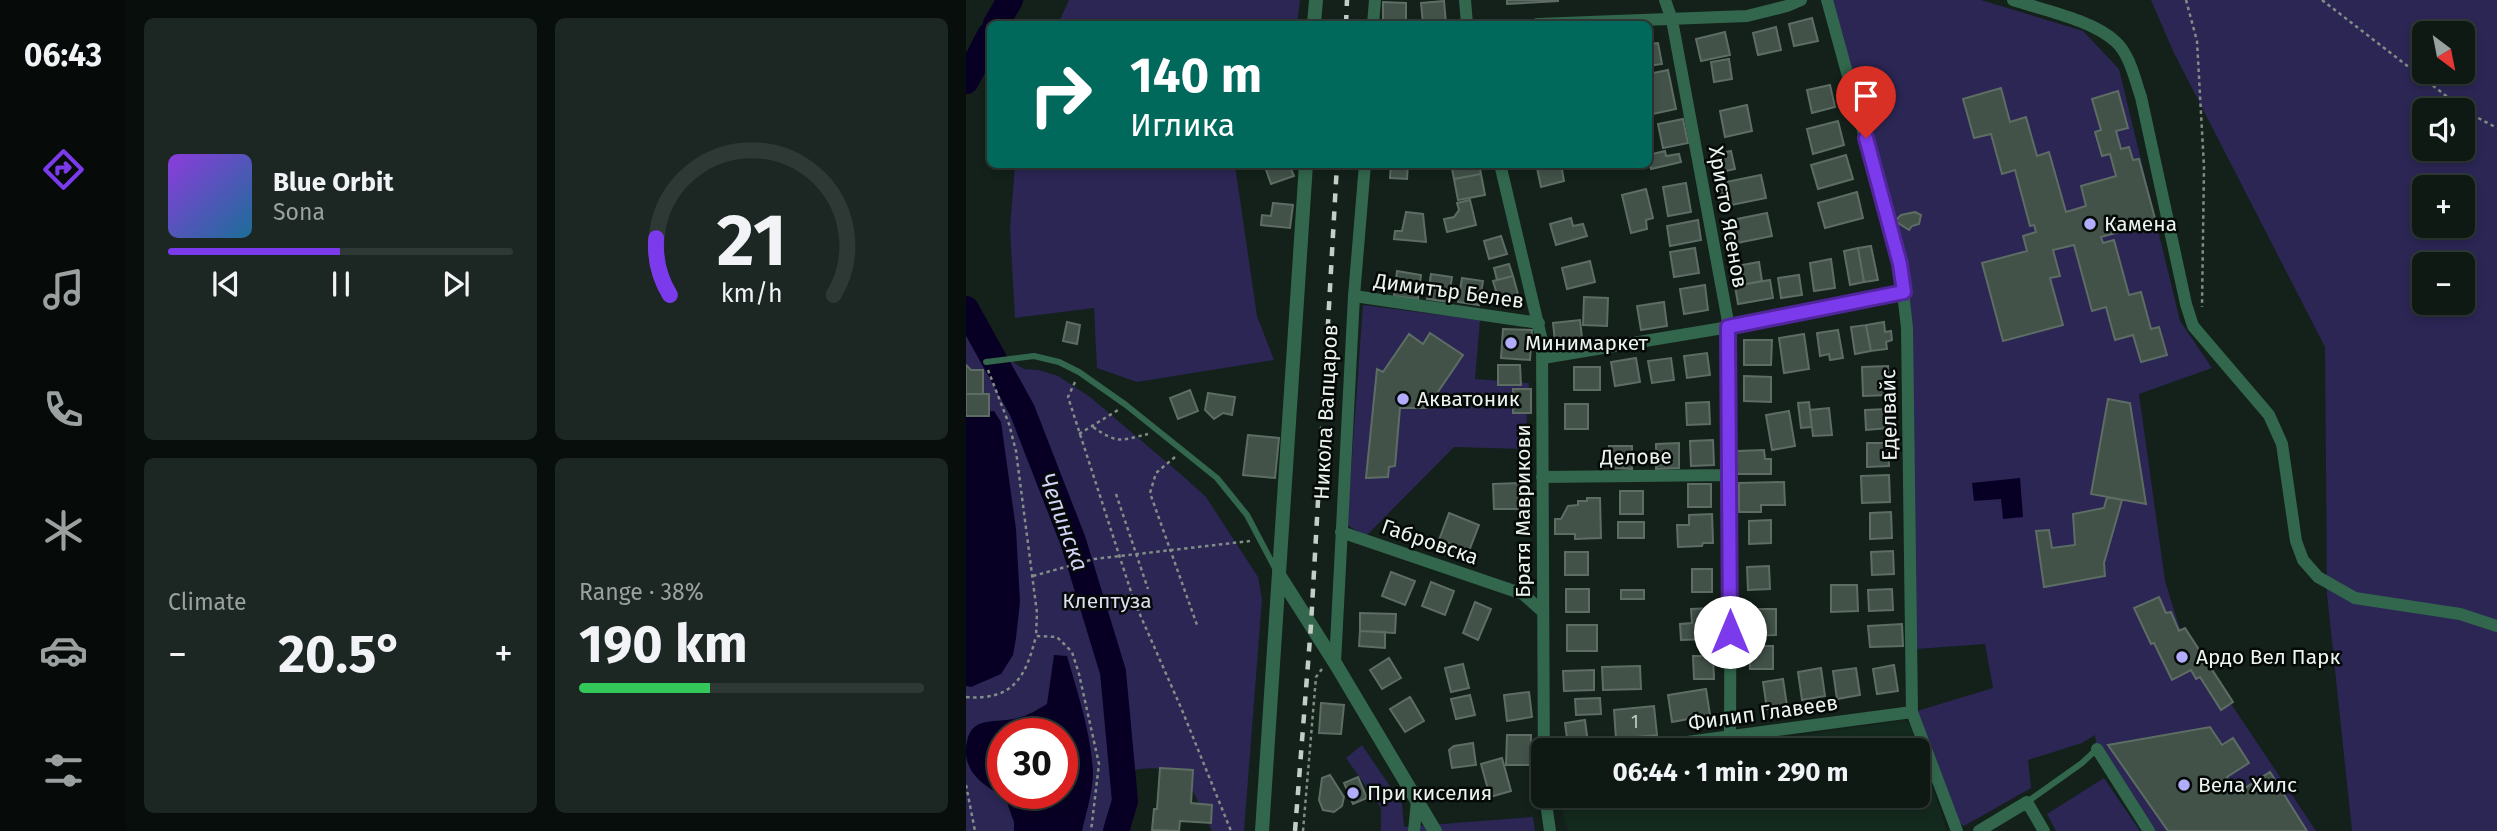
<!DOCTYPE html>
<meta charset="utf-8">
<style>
:root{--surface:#0e1914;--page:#1c2622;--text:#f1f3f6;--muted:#9ba0a0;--line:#2e3834;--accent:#7c3aed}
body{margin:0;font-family:"Fira Sans",sans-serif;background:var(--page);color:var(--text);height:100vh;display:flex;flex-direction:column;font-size:26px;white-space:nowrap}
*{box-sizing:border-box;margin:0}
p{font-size:23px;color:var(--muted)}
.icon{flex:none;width:38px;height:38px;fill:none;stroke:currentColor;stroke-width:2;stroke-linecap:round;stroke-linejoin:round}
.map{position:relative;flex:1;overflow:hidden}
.sheet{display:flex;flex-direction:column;gap:18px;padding:18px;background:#080e0b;width:840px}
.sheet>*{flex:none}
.hud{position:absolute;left:21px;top:21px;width:665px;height:147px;border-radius:10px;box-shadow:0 4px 10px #0003,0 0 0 2px var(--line);background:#00695c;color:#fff;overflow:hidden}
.needle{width:46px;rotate:148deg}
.fabs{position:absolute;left:1446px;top:21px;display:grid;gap:14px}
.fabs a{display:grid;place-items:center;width:63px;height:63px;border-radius:10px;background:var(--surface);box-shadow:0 4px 10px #0003,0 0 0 2px var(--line);font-size:35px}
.speed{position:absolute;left:21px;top:718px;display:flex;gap:14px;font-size:35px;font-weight:700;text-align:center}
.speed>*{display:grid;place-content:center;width:91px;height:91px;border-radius:50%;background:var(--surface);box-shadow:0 4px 10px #0003,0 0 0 2px var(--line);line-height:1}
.speed .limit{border:10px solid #d22;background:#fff;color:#111}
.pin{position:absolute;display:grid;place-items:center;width:60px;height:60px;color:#fff;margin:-72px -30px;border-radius:50% 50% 50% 0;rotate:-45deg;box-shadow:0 0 7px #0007}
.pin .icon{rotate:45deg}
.me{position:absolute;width:77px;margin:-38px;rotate:0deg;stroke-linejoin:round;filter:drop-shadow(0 0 5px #0008)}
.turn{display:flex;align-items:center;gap:24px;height:147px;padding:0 28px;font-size:32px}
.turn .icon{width:91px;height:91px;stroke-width:2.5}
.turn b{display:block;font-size:49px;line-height:60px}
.big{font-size:52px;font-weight:700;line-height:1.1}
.sheet .tile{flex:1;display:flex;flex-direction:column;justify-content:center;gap:10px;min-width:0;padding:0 24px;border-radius:10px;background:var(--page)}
.sheet .dial{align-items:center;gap:0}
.dial svg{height:182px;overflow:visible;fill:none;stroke:var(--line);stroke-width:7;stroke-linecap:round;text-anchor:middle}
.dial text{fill:var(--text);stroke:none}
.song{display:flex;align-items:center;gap:21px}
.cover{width:84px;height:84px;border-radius:10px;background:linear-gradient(135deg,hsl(270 70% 55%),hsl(200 70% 35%))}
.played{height:7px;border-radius:4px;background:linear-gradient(90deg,var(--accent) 50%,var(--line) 50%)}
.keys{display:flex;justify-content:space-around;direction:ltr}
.heat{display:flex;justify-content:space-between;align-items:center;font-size:38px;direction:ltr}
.charge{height:10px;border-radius:5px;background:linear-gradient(90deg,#34c759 38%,var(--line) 0)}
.sheet .tiles{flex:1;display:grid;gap:18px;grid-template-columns:repeat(2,1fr)}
.trip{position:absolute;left:565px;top:738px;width:399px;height:70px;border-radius:10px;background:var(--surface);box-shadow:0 4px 10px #0003,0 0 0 2px var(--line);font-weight:700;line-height:70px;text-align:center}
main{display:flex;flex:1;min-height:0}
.dock{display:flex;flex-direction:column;width:126px;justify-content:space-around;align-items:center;background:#060a08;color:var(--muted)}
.dock .icon{width:49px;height:49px}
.dock .selected{color:var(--accent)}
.dock b{font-size:32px;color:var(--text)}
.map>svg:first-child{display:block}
</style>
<main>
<nav class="dock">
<b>06:43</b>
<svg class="icon selected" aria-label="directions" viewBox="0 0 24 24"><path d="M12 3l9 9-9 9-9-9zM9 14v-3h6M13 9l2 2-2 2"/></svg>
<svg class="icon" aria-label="music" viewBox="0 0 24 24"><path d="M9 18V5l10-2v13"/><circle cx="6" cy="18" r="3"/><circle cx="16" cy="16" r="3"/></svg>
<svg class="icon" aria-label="phone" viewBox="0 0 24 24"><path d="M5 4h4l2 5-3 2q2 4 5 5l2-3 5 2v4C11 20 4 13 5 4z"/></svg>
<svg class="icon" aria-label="climate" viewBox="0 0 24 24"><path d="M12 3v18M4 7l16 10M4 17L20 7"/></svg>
<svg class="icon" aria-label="car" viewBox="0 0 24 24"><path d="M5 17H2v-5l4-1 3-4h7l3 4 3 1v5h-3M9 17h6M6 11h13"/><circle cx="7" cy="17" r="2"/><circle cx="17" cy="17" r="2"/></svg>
<svg class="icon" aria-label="filters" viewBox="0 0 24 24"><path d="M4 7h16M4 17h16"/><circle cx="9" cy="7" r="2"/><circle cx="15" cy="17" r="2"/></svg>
</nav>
<section class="sheet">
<div class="tiles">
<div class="tile">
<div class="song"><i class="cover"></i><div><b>Blue Orbit</b><p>Sona</p></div></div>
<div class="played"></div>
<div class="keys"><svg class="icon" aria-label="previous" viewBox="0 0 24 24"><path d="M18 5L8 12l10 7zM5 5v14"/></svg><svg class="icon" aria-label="pause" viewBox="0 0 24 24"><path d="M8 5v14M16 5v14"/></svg><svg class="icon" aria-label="next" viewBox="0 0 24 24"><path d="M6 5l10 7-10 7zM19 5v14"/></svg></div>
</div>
<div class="tile dial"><svg viewBox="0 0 100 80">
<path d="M14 69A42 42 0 1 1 86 69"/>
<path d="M14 69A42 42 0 0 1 8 44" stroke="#7c3aed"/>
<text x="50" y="56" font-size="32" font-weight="700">21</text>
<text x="50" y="72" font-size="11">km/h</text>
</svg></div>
<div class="tile"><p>Climate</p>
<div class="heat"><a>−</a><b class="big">20.5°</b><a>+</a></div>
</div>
<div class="tile"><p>Range · 38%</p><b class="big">190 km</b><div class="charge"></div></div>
</div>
</section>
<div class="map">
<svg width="1531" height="831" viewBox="0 0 1531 831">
<rect width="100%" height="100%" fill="#13211a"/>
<path fill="#14291e" d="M938,720L946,726L981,831H602L592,796H952V751H731Z"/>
<path fill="#2b2654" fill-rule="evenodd" d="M103,0H334L331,24H92Z
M866,0H1015L1117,31L1153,69L1214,321L1246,368L1173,394L1199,581L1213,626L1350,831H1183L1131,749L1129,735L1116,743L1062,760L1065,788L998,826L988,820L951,711L1027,688L1019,644L950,649L940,271Z
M1185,0H1531V831H1386L1361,594L1359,347L1208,53ZM1458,33H1496V72H1458ZM1458,110H1496V149H1458ZM1458,187H1496V226H1458ZM1458,264H1496V303H1458Z
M49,165H269L291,316L308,360L171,382L131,368L128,308L49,318L44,228Z
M397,305L514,320L509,379L563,383L559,449L488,447L400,536L381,525Z
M0,333L58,369L73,370L92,376L124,397L218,477L240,497L292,577L296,599L278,831H246L218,772C190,766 174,767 147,775V805L139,831H0ZM37,733H96V793H37Z
M396,745L436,804L438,827L567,817L569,831H415V808L380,758Z
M1138,778L1174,831H1090L1081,814Z"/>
<path fill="#080024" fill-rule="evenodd" d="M28,411L35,422L50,529L54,602L50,638L47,655L35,674L5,687L0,686V413Z
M1054,478L1057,517L1037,519L1035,499L1008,501L1006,483Z
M88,655L101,656C112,694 125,733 127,772C127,792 120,813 116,831H48V822L39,797C23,789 2,776 0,755C0,712 26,725 52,718C63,715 71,710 81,704ZM96,733V793H37V733Z"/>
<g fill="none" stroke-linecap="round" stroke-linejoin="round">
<path stroke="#080024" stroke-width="26" d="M30,24L44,0
M0,81L24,35
M0,309L56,410L107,541L147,672L159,801L150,831"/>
</g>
<path fill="#425249" stroke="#5d6d64" stroke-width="2" d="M541,0H592V1L541,4Z
M478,1L480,24H457L455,3Z
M417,2L440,3V24H417Z
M846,18L852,41L828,46L823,24Z
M810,27L815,50L792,55L787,33Z
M759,32L764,55L735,61L730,39Z
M692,43L696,64L682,66V44Z
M763,59L766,79L748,82L745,62Z
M702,70L710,109L682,115V74Z
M864,85L869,107L846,113L841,90Z
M1035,88L1044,122L1060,117L1071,156L1083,152L1100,212L1120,206L1115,186L1150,176L1144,154L1136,156L1129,132L1135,130L1126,99L1152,91L1162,128L1150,131L1155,149L1163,147L1167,160L1173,159L1190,222L1135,237L1137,243L1148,240L1163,295L1175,292L1185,329L1193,327L1201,355L1175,362L1167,335L1149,340L1140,307L1126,311L1108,245L1087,250L1094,276L1084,278L1097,325L1037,341L1016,263L1061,251L1057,236L1070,232L1068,225L1064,226L1049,170L1036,174L1025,134L1008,138L997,99Z
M781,105L786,131L759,137L754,111Z
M717,119L722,143L697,148L692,124Z
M872,121L878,145L847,154L841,129Z
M699,151L700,156L713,154L715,162L685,169L682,155Z
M765,151L769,169L750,173L746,155Z
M880,155L887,179L852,189L845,165Z
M298,164H330V165L324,167L328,176L305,184Z
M425,164H442L441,179L424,178Z
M485,164H513L515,174L488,179Z
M586,164H595L598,181L575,187L571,168Z
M515,174L519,195L492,200L488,179Z
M795,175L800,198L755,207L750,184Z
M720,183L725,212L702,216L697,187Z
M680,189L687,218L680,220L681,229L665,233L656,195Z
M891,192L897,218L859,228L852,203Z
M504,200L510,225L481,232L478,219L488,217L493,210L491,203Z
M307,203L327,205L324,228L295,225L296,215L305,216Z
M440,212L457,214L460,242L428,239L429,231H436Z
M949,212L955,215L953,224L946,226L943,230L929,221L935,215Z
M801,213L806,236L761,245L756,222Z
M605,218L607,226L617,224L621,236L590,245L584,224Z
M732,220L735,240L704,246L701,226Z
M535,236L541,254L523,259L518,241Z
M905,246L912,280L898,282L892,248Z
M729,248L733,273L708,277L704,252Z
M892,248L898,282L884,285L878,251Z
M865,259L869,288L848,291L844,263Z
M624,261L629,282L601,289L596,268Z
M793,262L796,281L769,286L765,267Z
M543,264L547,276L531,280L528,268Z
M431,271L455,275L452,299L428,296Z
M465,274L486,277L482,302L461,299Z
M833,275L836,295L815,298L812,278Z
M547,276L553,298L534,304L527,281Z
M496,278L517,281L513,305L492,302Z
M804,280L807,298L772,304L769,286Z
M739,285L742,310L718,314L714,289Z
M618,297L642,298L641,326L617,325Z
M698,302L701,326L675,330L671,306Z
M614,320L616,338L589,342L587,323Z
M101,322L114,325L111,344L97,341Z
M918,322L919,332L925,331L926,340L920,342L921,349L905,351L900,325Z
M900,325L905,351L889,354L885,327Z
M537,329L566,330L564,360L535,358Z
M872,330L877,358L864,360L863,354L854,356L851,333Z
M464,333L497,355L461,408H434L429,466L423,467L422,477L400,478L411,369L417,372L443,334L457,344Z
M838,334L843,369L818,373L813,338Z
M778,340H806L805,365H778Z
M741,353L744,375L721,378L718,356Z
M670,358L674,382L649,386L645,362Z
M705,358L708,380L686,383L682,361Z
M0,365L5,370H17V394H0Z
M532,365H554L555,385H532Z
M922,366L923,395L897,396L896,367Z
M608,367H634V390H608Z
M778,376L805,377V402L778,401Z
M547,389H565V413H547Z
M224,390L232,411L212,419L204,398Z
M242,393L269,397L266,415L257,413L248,419L239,410Z
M0,394H23V416H0Z
M1142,399L1164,403L1180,504L1125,494Z
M743,402L744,424L721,425L720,403Z
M843,402L846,427L835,428L832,403Z
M599,404H622V429H599Z
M863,408L866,435L847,436L844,410Z
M921,409L923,428L900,430L899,410Z
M823,411L829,446L806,450L800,415Z
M282,435L313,438L309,478L277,475Z
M747,440L748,465L725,466L724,441Z
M713,443V468L690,469V444Z
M901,443H922L923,466L901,467Z
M643,446H666V469L643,468Z
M798,450L799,459H805V474H771V451Z
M923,475L924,502L896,503L895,476Z
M818,482L819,505H795V512H773V483Z
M553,483L554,509H528L527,484Z
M722,484H745V507H722Z
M654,491H677V514H654Z
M1141,497L1156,500L1138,563L1139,576L1078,587L1070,531L1083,530L1086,548L1109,545L1107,514L1138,508Z
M621,498H634L635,538L609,539V534H589V519H595L602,506L612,505V501H621Z
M925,512L926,538L904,539V513Z
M483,513L513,525L503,551L473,540Z
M746,514L747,543H737L736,546L712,547L711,525H723V515Z
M805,520V543L783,544V521Z
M652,522H678V538H652Z
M927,551L928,574L906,575L905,552Z
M599,552H622V575H599Z
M803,566L804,589L782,590L781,567Z
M726,569H746V592H726Z
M425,572L449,581L439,605L416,596Z
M465,582L488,591L479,615L456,606Z
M865,585H891L892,611L865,612Z
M600,589H623V612H600Z
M926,589L927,610L903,611L902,590Z
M655,590H678V599H655Z
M1193,597L1200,613L1205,612L1213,631L1219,628L1267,702L1255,710L1234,677L1230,679L1225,670L1206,680L1188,643L1185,644L1168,608Z
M509,602L525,609L512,640L497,633Z
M746,608L747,639L715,640L714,624L726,623L725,609Z
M783,609H810V635L784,636Z
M394,613L430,614L429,633L394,631Z
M936,624L937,646L904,647L902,626Z
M601,625H631V651H601Z
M394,631L419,632V648L393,646Z
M783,646H807V669H784Z
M727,656H747L748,679H728Z
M423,658L435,678L416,689L404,670Z
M497,664L503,688L485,692L479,668Z
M928,665L932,691L911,694L907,669Z
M674,666L675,689L637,690L636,667Z
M855,668L859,696L836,700L832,672Z
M890,668L894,695L871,699L867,671Z
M628,670V690L598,691L597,671Z
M817,679L821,706L801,709L797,682Z
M740,689L744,715L706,722L702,695Z
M563,692L566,717L541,721L538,695Z
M504,695L509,715L490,719L485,699Z
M444,697L458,721L439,732L424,709Z
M634,698L635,714L610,715L609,699Z
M355,703L378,705L375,734L353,733Z
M688,706L691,735L650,739L648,710Z
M619,720L622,743L602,746L599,723Z
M1244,727L1256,745L1267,738L1283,763L1261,777L1271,793L1304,772L1341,831H1202L1142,745Z
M541,735H565L564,765H540Z
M507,743L510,765L486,768L483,750L488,746Z
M536,758L545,791L524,797L515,764Z
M194,768L227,770L225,803L246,805L245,823L214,821L213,831L186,830L188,809H191Z
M364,775L378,797L376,806L368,812L357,810L353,800L356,778Z
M392,777L401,798L387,804L378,783Z"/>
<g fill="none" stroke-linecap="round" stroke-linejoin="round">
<path stroke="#818d86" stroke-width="2.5" stroke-dasharray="3.5 3.5" stroke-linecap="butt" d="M1220,0L1231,41L1238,167L1236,307
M1356,0L1501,112L1531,128
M22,370L43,424L50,451L71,613L70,636L91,637L106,652L113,674L133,764L125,831
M109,382L102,397L168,601L216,710L265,831
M127,427C152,444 153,441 182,434
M113,434L152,410
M209,457L190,473L184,493L231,625
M150,494L182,589
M67,576L128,559L284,541
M0,697C48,701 60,676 70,636
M0,785L9,831
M337,831L350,677L356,669"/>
<path stroke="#32674d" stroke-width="6" d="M20,362L68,356L93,362L113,372L160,405L251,478L281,515L310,570
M1061,802L1116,763L1131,749"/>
<path stroke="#32674d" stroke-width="12" d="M499,0L501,24
M699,0L706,20L763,327L765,475L764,737
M861,0L934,265L941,328L946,712L991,831
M1047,0C1077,10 1127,20 1150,42C1164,55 1169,80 1175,97L1220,304L1227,326L1303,415L1316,444L1330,541L1337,560L1352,577L1389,598L1494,614L1531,626
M407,24L409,0
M571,24L781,16L821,6L835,0
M534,164L576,341L578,779
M388,296L573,323
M577,358L763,327L938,292
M576,477L765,475
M375,532L557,594L576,611
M369,663L388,296L399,164
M1131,749L1183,831
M654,751L946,712
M579,796L584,831
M448,831L451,801
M1013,831L1061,802L1078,831"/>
<path stroke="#32674d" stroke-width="14" d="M348,24L350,0
M313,575L369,663L469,831
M296,831L340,164"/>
<path stroke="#c4cec8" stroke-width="4.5" stroke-dasharray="9 9" stroke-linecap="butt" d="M380,24L381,0
M329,831L345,625L371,164"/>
</g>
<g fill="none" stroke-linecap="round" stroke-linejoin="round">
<defs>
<path id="route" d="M764,632L762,327L938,292L934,264L900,138"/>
</defs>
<use href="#route" stroke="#51269a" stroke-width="18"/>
<use href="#route" stroke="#7c3aed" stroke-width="12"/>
</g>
<g fill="#b1adfa" stroke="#050907" stroke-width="2.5">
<circle cx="1124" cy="224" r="7"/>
<circle cx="545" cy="343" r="7"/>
<circle cx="437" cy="399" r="7"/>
<circle cx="1216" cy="657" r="7"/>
<circle cx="1218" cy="785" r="7"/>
<circle cx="387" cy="793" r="7"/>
</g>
<g text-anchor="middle" stroke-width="5" stroke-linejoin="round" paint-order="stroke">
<g font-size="18" fill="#c1ccc5">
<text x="669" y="728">1</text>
</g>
<g font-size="21" fill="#ebf4ee" stroke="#050907">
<text transform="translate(762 217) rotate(80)" y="7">Христо Ясенов</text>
<text transform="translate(483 291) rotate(8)" y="7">Димитър Белев</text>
<text transform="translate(360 412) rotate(-87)" y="7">Никола Вапцаров</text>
<text transform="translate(923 415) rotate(-91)" y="7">Еделвайс</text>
<text transform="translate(670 457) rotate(-1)" y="7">Делове</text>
<text transform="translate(557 511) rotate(-90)" y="7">Братя Маврикови</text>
<text transform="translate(464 542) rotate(19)" y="7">Габровска</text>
<text transform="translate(797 713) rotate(-8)" y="7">Филип Главеев</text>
</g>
<g font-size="21" fill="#ebf4ee" stroke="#050907" text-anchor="start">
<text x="1138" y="231">Камена</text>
<text x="559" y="350">Минимаркет</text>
<text x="451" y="406">Акватоник</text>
<text x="1230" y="664">Ардо Вел Парк</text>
<text x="1232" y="792">Вела Хилс</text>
<text x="401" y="800">При киселия</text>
</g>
<g font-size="21" fill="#ddddef" stroke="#050907">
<text x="141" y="608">Клептуза</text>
</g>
<g font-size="23" font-style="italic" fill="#d3d3f8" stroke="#050907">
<text transform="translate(98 522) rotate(70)" y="8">Чепинска</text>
</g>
</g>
</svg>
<div class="fabs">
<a><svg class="needle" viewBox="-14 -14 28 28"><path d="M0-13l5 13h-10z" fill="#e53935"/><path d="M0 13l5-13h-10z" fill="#9ba0a0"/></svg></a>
<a><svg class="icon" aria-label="sound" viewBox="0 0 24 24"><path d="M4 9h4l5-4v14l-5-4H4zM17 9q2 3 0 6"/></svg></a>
<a>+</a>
<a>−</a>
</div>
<div class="speed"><div class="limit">30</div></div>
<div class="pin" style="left:900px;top:138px;background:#d93025"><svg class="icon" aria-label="arrive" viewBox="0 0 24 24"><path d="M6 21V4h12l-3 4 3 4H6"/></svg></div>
<svg class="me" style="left:764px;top:632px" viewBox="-20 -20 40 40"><circle r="19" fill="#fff"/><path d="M0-13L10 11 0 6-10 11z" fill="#7c3aed"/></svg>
<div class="trip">06:44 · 1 min · 290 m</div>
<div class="hud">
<div class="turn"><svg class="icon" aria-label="right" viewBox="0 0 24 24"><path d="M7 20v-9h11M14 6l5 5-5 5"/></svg><div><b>140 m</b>Иглика</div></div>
</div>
</div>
</main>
